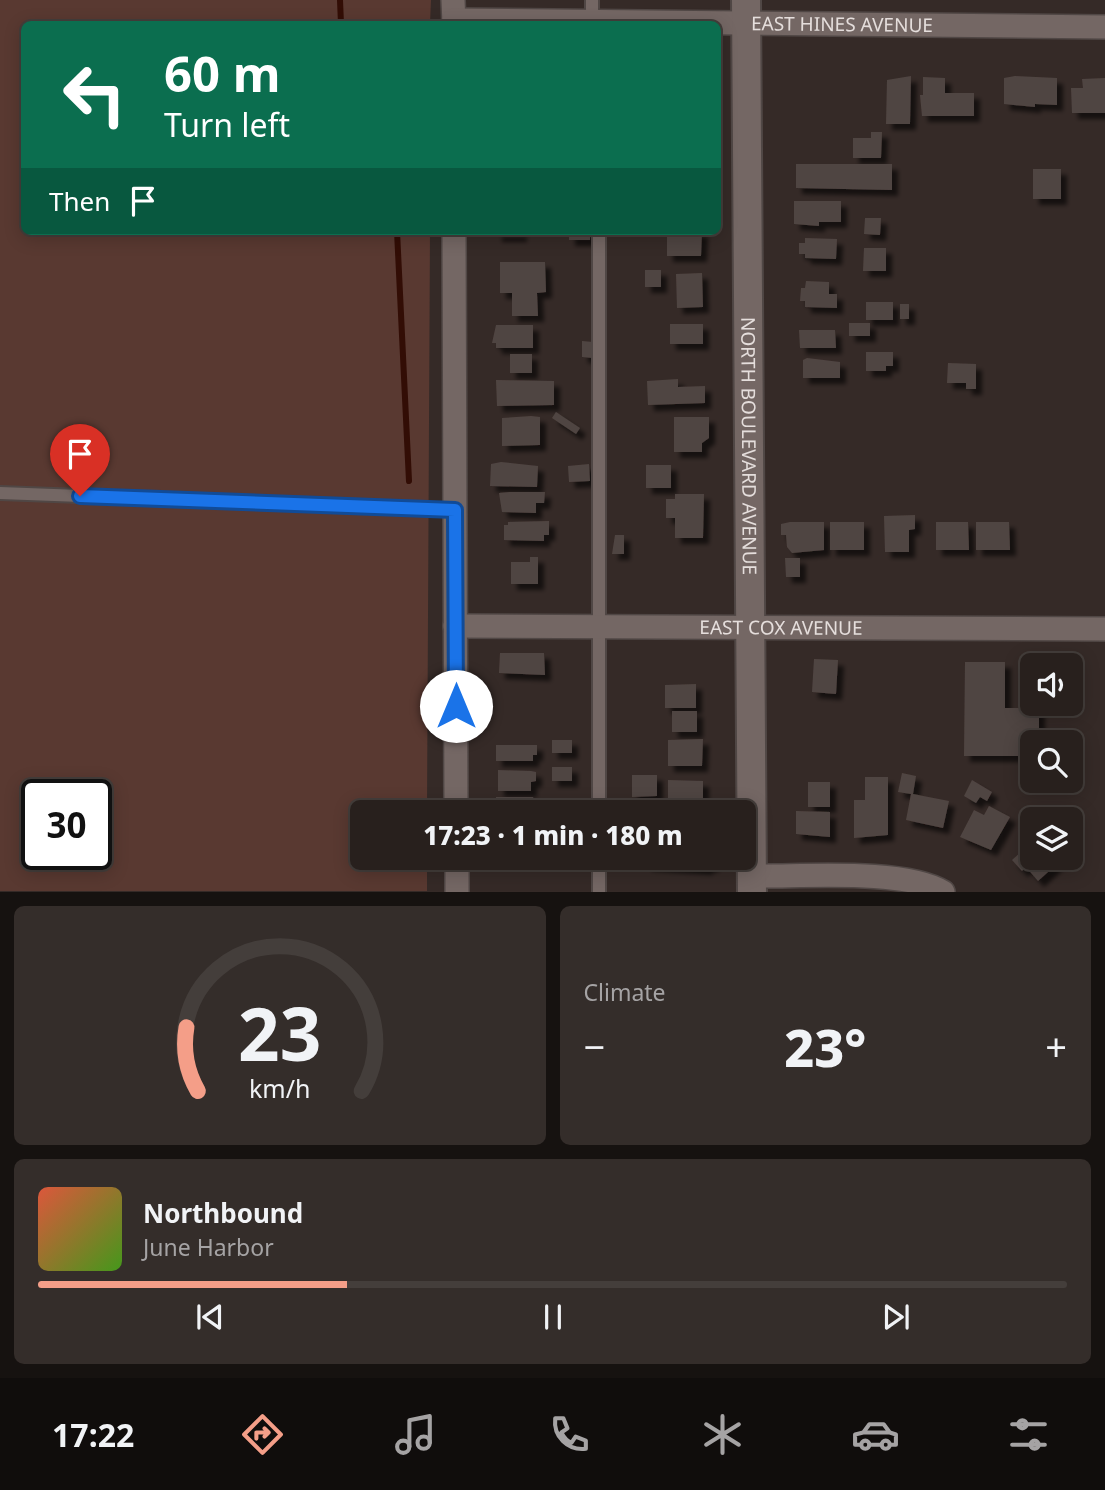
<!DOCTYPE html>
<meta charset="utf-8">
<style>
:root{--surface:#28201d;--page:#342d2a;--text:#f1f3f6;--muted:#a5a3a4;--line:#443e3b;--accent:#f49e88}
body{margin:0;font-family:"Noto Sans",sans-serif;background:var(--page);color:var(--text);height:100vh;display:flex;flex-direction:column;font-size:26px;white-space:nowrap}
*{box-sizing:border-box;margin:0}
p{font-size:23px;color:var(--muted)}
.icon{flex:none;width:38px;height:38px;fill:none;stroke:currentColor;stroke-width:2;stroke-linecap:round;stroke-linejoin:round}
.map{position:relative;height:892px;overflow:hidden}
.drawer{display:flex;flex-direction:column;gap:14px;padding:14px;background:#161210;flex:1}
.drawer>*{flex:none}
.hud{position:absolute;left:21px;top:21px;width:700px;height:214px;border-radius:10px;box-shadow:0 4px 18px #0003,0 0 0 2px var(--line);background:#0b6e4f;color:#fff;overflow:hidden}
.buttons{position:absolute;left:1020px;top:653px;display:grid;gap:14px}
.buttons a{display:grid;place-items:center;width:63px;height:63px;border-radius:10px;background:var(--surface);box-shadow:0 4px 18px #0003,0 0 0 2px var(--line);font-size:35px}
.speed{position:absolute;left:21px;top:779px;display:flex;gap:14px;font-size:35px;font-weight:700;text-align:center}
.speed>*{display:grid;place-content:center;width:91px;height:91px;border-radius:50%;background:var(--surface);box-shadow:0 4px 18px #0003,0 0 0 2px var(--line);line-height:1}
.speed .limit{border:4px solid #111;border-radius:10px;background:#fff;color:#111}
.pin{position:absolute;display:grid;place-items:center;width:60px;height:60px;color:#fff;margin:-72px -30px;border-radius:50% 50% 50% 0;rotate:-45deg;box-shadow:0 0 7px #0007}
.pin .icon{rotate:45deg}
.me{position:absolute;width:77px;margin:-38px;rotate:0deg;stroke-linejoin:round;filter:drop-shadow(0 0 5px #0008)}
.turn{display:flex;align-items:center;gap:24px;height:147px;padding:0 28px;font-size:32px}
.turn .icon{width:91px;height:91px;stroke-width:2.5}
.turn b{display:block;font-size:49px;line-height:60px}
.then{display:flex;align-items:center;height:66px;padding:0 28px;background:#0003;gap:14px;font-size:26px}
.big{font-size:52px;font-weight:800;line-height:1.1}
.drawer .card{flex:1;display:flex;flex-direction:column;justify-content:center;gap:10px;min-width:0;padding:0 24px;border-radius:10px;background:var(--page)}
.drawer .dial{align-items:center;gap:0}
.dial svg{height:182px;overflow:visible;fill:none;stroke:var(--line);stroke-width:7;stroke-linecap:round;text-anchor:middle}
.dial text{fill:var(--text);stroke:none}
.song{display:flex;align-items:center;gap:21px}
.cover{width:84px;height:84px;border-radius:10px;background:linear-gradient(135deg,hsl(10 70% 55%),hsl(100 70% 35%))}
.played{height:7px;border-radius:4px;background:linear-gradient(90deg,var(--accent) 30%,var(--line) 30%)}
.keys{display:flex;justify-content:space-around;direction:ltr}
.heat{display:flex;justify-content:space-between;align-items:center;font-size:38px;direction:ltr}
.drawer .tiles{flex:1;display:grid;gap:14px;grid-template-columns:1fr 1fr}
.card:last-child{grid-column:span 2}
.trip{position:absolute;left:350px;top:800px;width:406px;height:70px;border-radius:10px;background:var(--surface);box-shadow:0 4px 18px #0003,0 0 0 2px var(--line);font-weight:800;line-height:70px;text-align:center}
.dock{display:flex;height:112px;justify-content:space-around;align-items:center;background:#100d0c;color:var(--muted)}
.dock .icon{width:49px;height:49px}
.dock .on{color:var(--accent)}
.dock b{font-size:32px;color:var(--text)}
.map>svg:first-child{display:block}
</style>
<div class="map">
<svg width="1105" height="892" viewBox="0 0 1105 892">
<defs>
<filter id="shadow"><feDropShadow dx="6" dy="6" stdDeviation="2" flood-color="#0009"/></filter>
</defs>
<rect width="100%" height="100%" fill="#352a27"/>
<path fill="#593931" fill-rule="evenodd" d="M0,0H431L430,24H24V231H430L427,812H362V858H427V891H0ZM37,794H96V854H37Z"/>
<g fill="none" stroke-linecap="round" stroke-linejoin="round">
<path stroke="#320d05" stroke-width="6" d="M340,0L341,24
M397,231L409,481"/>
</g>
<path fill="#504542" filter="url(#shadow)" d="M911,76L910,124H886L887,80Z
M1015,76L1057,78V105L1035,104V107L1004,104V78Z
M923,77L945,78V93H974V116H922L920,95H923Z
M1105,78V113H1072L1071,88H1083L1082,79Z
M871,132H882L881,158H853V138H871Z
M796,164H892V190L796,188Z
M1033,169H1061V199H1033Z
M794,201H841V222H819V226L794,224Z
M865,218H881L880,235L864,234Z
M496,231H521V236H496Z
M569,231H590V240H569Z
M667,231H702L701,256H667Z
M805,238L837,239L836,259L805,258V254H799V243H805Z
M864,248H886V271H863Z
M500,262H545L546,292L537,293L538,316H512V293H500Z
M645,270H661V287H645Z
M702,273L703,307L677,308L676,274Z
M806,281L829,282V294H837V308L805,307V301H800L801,288H805Z
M866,302H893V320H866Z
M900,304H909V319H900Z
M849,323H870V336H849Z
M670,324H703V344H670Z
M496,325H533V348H496V343H492Z
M799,330H835L836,348H800Z
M582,341L593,342V358L582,357Z
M866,352H893V366H886V371H866Z
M510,354H532V373H510Z
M807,358L840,362V378H803V360Z
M948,363L976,364V389H966V383H947Z
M678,379V387L705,386V403L648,405L647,381Z
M496,380L554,381V405L497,406Z
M556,412L580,428L576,434L552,418Z
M531,416L540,417V445L502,446V418Z
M674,417H709V438L702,443V452H674Z
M501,462L538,466L537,487L490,486L491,464Z
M589,464L590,481L569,482L568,466Z
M646,465H671V488H646Z
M510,492H545L544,503H536V513L502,512L499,493Z
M675,494H704L703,538H675V518H666V499H675Z
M915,515V529L909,530V552H885L884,516Z
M549,521V535H544V541L504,540V525H508V522Z
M790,522H824V550L792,553L787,547L786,535H781V524Z
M830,522H864V550H830Z
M936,522H968L969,550H936Z
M976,522H1009L1010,550H976Z
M615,535H624V554H612Z
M530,557H538V584H511V562H530Z
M785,558H800V577H786Z
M500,653H544L545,675L499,673Z
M814,659L838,660L836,694L812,692Z
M965,662H1005V708H1039V734H1054V742H1032V756H964Z
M696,684V708H665V685Z
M672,711H697V732H672Z
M703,739L702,766H668V740Z
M552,740H572V753H552Z
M496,745H537V755H533V761H496Z
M552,767H572V781H552Z
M498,770L531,771L536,772V781L531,782V791H498Z
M902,773L916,776L913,794L949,801L943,828L906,820L911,794L898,792Z
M632,775H657V796L632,797Z
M865,777H888V835L854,838V800H865Z
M668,780L703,781V807H668Z
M972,780L992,792L987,801L980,797L976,803L964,796Z
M808,782H830V807H808Z
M496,797H533L537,812H496Z
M551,805H572V812H551Z
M989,806L1010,817L991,850L960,837L974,810L984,815Z
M796,811L830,812V837L796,834Z
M1032,842V858H1051L1057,864L1038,881L1026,867L1022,871L1012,860Z
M647,858H713V866H707V869L646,865Z"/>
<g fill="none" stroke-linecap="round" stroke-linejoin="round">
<defs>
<path id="service" d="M592,24V0
M599,231V812
M0,493L455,510
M599,892V858"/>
<g id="minor">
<path d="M453,0L454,24"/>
<path id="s1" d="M454,20L1105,27"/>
<path d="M454,231L456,812"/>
<path id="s2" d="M455,626L1105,629"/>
<path d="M457,858V892"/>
<path d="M752,876C800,877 903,868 943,892"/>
</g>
<g id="tertiary">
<path id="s3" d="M746,0L752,892"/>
</g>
</defs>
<use href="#service" stroke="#504745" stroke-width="16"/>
<use href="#minor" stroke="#504745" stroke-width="26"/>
<use href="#tertiary" stroke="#504745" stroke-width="32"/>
<use href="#service" stroke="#746764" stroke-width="12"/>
<use href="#minor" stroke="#746764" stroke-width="23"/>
<use href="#tertiary" stroke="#746764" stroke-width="28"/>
</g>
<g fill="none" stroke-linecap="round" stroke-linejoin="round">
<defs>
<path id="route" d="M80,496L455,510L456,706"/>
</defs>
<use href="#route" stroke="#114b97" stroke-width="18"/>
<use href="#route" stroke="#1a73e8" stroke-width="12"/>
</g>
<g text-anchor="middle" stroke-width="7" stroke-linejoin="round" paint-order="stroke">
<g font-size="19" fill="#e5dedc" stroke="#2a201e">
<text dy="7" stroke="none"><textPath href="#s1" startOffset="388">EAST HINES AVENUE</textPath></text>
<text dy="7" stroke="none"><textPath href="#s3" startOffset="446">NORTH BOULEVARD AVENUE</textPath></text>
<text dy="7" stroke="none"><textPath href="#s2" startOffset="326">EAST COX AVENUE</textPath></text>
</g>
</g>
</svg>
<div class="buttons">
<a><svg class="icon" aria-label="sound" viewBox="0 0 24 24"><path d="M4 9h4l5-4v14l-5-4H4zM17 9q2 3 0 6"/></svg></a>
<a><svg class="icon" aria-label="search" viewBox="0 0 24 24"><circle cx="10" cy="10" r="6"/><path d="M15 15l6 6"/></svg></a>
<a><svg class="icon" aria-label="layers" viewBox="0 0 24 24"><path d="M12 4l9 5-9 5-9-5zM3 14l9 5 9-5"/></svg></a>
</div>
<div class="speed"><div class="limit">30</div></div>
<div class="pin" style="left:80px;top:496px;background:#d93025"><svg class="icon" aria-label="arrive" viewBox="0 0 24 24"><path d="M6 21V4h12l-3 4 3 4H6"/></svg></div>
<svg class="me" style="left:456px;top:706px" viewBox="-20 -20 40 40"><circle r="19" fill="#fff"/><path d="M0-13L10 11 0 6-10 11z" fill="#1a73e8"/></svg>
<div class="trip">17:23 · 1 min · 180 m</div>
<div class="hud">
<div class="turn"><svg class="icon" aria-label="left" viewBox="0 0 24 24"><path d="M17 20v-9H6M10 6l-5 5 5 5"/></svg><div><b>60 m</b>Turn left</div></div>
<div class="then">Then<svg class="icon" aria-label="arrive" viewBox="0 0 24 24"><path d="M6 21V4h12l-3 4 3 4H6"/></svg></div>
</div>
</div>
<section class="drawer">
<div class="tiles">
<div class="card dial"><svg viewBox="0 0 100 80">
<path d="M14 69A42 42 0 1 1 86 69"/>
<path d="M14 69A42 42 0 0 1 9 41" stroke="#f49e88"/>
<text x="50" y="56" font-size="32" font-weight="700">23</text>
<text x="50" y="72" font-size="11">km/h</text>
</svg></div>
<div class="card"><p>Climate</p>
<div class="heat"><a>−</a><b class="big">23°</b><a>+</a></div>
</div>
<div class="card">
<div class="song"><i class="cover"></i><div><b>Northbound</b><p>June Harbor</p></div></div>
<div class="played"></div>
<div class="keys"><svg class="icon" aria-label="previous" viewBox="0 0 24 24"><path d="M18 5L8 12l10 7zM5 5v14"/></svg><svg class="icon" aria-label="pause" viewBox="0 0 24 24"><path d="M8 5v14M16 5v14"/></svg><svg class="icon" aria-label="next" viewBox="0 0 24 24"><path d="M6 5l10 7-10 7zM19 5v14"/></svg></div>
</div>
</div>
</section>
<nav class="dock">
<b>17:22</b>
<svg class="icon on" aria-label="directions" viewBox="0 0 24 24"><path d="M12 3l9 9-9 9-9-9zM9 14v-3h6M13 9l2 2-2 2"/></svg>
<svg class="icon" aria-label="music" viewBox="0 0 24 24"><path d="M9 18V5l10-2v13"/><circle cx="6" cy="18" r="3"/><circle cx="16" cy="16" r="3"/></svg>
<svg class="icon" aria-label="phone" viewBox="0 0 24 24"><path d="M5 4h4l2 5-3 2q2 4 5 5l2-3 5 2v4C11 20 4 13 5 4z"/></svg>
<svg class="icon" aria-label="climate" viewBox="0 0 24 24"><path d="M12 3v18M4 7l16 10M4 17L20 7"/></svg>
<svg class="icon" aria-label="car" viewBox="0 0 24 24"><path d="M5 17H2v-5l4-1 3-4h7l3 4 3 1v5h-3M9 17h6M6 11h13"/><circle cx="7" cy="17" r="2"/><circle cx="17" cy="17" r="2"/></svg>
<svg class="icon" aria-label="filters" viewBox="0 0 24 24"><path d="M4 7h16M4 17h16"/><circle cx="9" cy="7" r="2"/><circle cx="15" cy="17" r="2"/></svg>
</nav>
